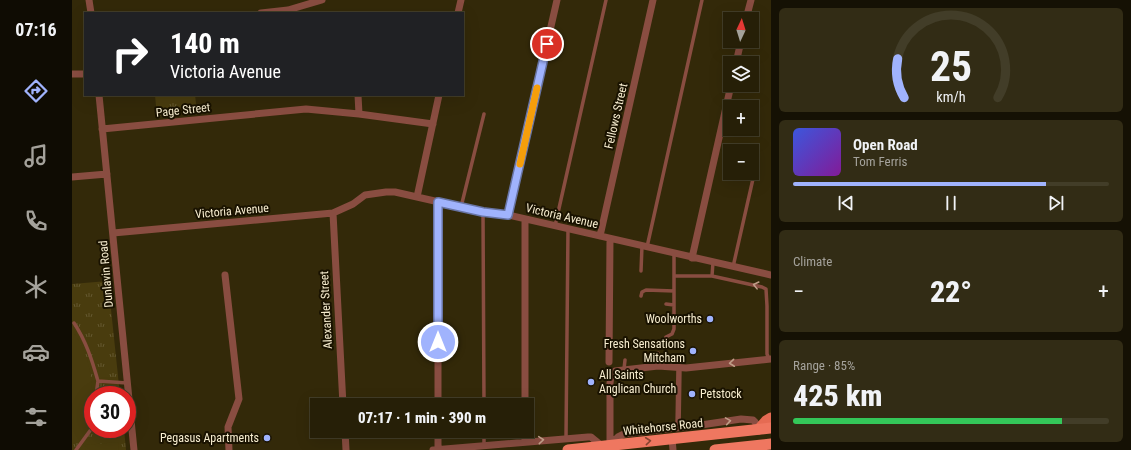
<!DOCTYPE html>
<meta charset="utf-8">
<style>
:root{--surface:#261f07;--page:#322c15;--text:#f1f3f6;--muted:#a4a29b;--line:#423d28;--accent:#a0b3fd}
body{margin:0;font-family:"Roboto Condensed",sans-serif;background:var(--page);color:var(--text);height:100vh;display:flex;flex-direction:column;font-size:15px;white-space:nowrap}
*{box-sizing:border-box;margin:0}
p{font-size:13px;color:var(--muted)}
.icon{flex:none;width:22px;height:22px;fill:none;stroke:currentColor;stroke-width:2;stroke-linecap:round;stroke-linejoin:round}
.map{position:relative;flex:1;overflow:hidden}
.panel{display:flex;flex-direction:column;gap:8px;padding:8px;background:#151104;width:360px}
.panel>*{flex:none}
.hud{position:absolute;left:12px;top:12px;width:380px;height:84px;border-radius:0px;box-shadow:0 4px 16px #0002,0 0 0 1px var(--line);background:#202124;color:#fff;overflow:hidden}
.needle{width:26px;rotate:4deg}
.tools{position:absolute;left:651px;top:12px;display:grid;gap:8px}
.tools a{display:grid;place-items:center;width:36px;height:36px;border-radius:0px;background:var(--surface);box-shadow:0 4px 16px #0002,0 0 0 1px var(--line);font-size:20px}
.speed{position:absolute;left:12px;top:386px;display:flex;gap:8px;font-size:20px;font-weight:700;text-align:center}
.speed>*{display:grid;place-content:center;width:52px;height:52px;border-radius:50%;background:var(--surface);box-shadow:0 4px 16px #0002,0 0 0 1px var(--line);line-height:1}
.speed .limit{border:6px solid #d22;background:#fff;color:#111}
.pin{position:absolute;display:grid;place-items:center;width:34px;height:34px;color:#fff;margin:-17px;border:2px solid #fff;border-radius:50%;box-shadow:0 1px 4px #0007}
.me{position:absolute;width:44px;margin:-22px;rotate:0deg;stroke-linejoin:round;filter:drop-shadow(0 0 3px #0008)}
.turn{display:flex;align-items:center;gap:14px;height:84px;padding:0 20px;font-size:18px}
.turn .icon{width:52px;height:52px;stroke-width:2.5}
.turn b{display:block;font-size:28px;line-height:34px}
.big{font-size:30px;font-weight:800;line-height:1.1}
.panel .tile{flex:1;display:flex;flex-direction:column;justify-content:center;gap:6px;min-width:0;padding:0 14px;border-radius:6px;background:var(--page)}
.panel .dial{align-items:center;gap:0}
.dial svg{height:104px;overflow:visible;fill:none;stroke:var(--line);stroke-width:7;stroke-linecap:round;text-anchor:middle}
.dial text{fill:var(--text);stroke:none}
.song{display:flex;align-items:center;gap:12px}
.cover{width:48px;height:48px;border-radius:6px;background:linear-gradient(135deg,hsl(230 70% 55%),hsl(290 70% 35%))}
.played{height:4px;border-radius:2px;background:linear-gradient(90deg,var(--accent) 80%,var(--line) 80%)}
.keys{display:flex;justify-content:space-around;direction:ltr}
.heat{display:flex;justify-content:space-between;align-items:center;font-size:22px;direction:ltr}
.charge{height:6px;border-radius:3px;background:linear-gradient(90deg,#34c759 85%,var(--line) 0)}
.trip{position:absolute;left:238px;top:398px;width:224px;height:40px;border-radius:0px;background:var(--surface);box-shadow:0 4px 16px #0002,0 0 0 1px var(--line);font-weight:800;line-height:40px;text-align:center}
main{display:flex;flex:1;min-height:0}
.dock{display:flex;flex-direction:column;width:72px;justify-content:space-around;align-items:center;background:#0f0c03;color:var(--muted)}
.dock .icon{width:28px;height:28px}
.dock .selected{color:var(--accent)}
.dock b{font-size:18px;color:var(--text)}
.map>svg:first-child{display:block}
</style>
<main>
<nav class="dock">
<b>07:16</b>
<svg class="icon selected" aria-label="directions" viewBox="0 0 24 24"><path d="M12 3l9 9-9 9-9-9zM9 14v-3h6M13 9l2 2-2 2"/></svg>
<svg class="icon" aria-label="music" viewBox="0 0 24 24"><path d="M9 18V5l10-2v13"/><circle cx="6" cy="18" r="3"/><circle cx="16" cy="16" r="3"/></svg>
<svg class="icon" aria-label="phone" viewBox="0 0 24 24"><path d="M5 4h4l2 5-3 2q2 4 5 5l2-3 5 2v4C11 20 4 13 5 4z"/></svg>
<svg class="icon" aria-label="climate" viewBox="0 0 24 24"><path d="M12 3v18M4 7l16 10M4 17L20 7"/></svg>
<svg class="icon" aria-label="car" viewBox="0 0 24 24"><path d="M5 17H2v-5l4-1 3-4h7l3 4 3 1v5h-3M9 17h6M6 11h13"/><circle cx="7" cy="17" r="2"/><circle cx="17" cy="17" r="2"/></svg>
<svg class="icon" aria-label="filters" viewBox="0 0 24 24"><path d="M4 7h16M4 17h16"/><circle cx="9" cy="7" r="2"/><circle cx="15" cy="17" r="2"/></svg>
</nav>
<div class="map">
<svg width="699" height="450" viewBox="0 0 699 450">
<defs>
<pattern id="park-tufts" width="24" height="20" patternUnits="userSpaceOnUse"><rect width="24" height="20" fill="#493c0e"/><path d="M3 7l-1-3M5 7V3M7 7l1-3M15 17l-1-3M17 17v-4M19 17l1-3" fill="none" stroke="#645830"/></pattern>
</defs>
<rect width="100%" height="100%" fill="#332909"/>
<path fill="url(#park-tufts)" d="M83,95H123L125,112L85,116Z
M36,281L48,395H21V429H52L54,450H0V284Z"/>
<path fill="#493c0e" d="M0,330C4,336 8,342 11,349C23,376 27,425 0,445Z
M28,429H45L46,438L29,440Z
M46,442L47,450H14L13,445Z"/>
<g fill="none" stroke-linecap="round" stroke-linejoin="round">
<path stroke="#894d41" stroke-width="3.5" d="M389,207L412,114
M411,212L412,405
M483,226L534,0
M575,247L630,0
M661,267L683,170V163
M569,271L570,246
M602,276H640L690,287L694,289L695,306V354L697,359
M640,276L641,262
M569,296L570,292L574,290L602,291
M594,304L602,305
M2,323C14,341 20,360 26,381
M594,337L600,334L602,329V254
M586,353V366
M552,369L553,360
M24,395L26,381L55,383
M494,438L496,229
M412,446V431
M4,450L20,428L21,421"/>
<path stroke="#894d41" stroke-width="5.5" d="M606,428L607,368"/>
<path stroke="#894d41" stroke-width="7" d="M17,0L19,13
M189,13L216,10L250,0
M386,13L389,0
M674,19L679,0
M664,63L669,41
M0,74H13
M27,95L62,450
M286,95L287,114
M30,129L234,109L287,114L361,124
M0,177L35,174
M345,197L367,95
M261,213L271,405
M436,215L485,0
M41,233L261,213L281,204L293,195L314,192H323L411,212L436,215L699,275
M528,236L581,0
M620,258L659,85
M153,275L167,399L156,427L157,450
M537,362L538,239
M366,405V202
M453,405V220
M273,431L274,450
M453,431V441
M600,438L601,450
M538,445V383L539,376L543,371L586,366L614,368L699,359
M538,445L546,437L552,434L629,425L669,419L681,420L683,422L687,429
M361,450L516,437H519L530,446
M366,450V431"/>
<path stroke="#e56b53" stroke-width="11" d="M687,429L694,421L699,418"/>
<path stroke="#ef7760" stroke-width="11" d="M496,450L699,428
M643,450L699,444"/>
</g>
<defs><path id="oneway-chevron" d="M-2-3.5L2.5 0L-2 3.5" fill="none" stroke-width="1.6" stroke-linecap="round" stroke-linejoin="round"/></defs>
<g stroke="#c09e88">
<use href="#oneway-chevron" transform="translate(684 285) rotate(-166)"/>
<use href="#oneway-chevron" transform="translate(660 363) rotate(174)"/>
<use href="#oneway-chevron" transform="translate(656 421) rotate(-9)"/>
<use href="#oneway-chevron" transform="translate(469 440) rotate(-5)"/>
</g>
<use stroke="#844430" href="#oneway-chevron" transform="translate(576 441) rotate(-6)"/>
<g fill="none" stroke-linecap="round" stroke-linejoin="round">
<defs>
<path id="route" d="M366,342V202L411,212L436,215L475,44"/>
</defs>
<use href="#route" stroke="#6874a4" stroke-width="10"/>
<use href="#route" stroke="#a0b3fd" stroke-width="7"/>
<path stroke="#f59e0b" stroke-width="7" d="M448,164L465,88"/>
</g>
<g fill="#a0b3fd" stroke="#191200" stroke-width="1.5">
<circle cx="638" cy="319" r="4"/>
<circle cx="621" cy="351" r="4"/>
<circle cx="519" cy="382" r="4"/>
<circle cx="620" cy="394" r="4"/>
<circle cx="195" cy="438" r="4"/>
</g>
<g text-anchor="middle" stroke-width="4" stroke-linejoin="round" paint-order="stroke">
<g font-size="12" fill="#f8eed0" stroke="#191200">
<text transform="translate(111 110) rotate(-6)" y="4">Page Street</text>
<text transform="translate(544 116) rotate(-77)" y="4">Fellows Street</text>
<text transform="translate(160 211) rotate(-5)" y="4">Victoria Avenue</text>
<text transform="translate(490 216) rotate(13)" y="4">Victoria Avenue</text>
<text transform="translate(34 274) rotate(-95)" y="4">Dunlavin Road</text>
<text transform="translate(254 310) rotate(-93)" y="4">Alexander Street</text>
<text transform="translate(591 427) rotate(-6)" y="4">Whitehorse Road</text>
</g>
<g font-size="12" fill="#f8eed0" stroke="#191200" text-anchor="end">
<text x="630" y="323">Woolworths</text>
<text x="613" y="348">Fresh Sensations<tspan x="613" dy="14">Mitcham</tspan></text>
<text x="527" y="379" text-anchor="start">All Saints<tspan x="527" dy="14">Anglican Church</tspan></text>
<text x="628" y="398" text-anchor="start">Petstock</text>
<text x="187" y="442">Pegasus Apartments</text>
</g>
</g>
</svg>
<div class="tools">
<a><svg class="needle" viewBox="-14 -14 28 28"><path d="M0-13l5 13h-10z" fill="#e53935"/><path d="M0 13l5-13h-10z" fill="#a4a29b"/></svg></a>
<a><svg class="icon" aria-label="layers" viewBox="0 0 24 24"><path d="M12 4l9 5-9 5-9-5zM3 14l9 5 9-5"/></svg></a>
<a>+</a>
<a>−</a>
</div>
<div class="speed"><div class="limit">30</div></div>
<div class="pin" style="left:475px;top:44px;background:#d93025"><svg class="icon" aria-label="arrive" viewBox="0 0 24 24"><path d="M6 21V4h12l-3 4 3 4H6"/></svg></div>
<svg class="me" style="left:366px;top:342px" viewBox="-20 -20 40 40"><circle r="17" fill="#a0b3fd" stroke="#fff" stroke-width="3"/><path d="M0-11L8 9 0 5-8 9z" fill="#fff"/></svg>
<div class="trip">07:17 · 1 min · 390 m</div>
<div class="hud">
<div class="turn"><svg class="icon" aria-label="right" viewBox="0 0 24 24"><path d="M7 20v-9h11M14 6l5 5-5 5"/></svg><div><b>140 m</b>Victoria Avenue</div></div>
</div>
</div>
<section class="panel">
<div class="tile dial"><svg viewBox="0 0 100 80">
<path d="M14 69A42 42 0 1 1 86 69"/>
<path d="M14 69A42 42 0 0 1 9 39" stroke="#a0b3fd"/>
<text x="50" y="56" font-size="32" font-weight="700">25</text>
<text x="50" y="72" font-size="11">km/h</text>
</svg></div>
<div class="tile">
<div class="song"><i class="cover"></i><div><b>Open Road</b><p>Tom Ferris</p></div></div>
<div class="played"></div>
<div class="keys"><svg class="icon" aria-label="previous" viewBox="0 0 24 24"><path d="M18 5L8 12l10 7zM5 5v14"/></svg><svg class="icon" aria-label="pause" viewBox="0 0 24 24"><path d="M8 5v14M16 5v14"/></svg><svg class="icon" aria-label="next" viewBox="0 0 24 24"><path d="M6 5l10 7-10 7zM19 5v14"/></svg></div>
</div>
<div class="tile"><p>Climate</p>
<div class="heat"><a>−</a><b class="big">22°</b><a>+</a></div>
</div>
<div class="tile"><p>Range · 85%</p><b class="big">425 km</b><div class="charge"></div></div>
</section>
</main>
